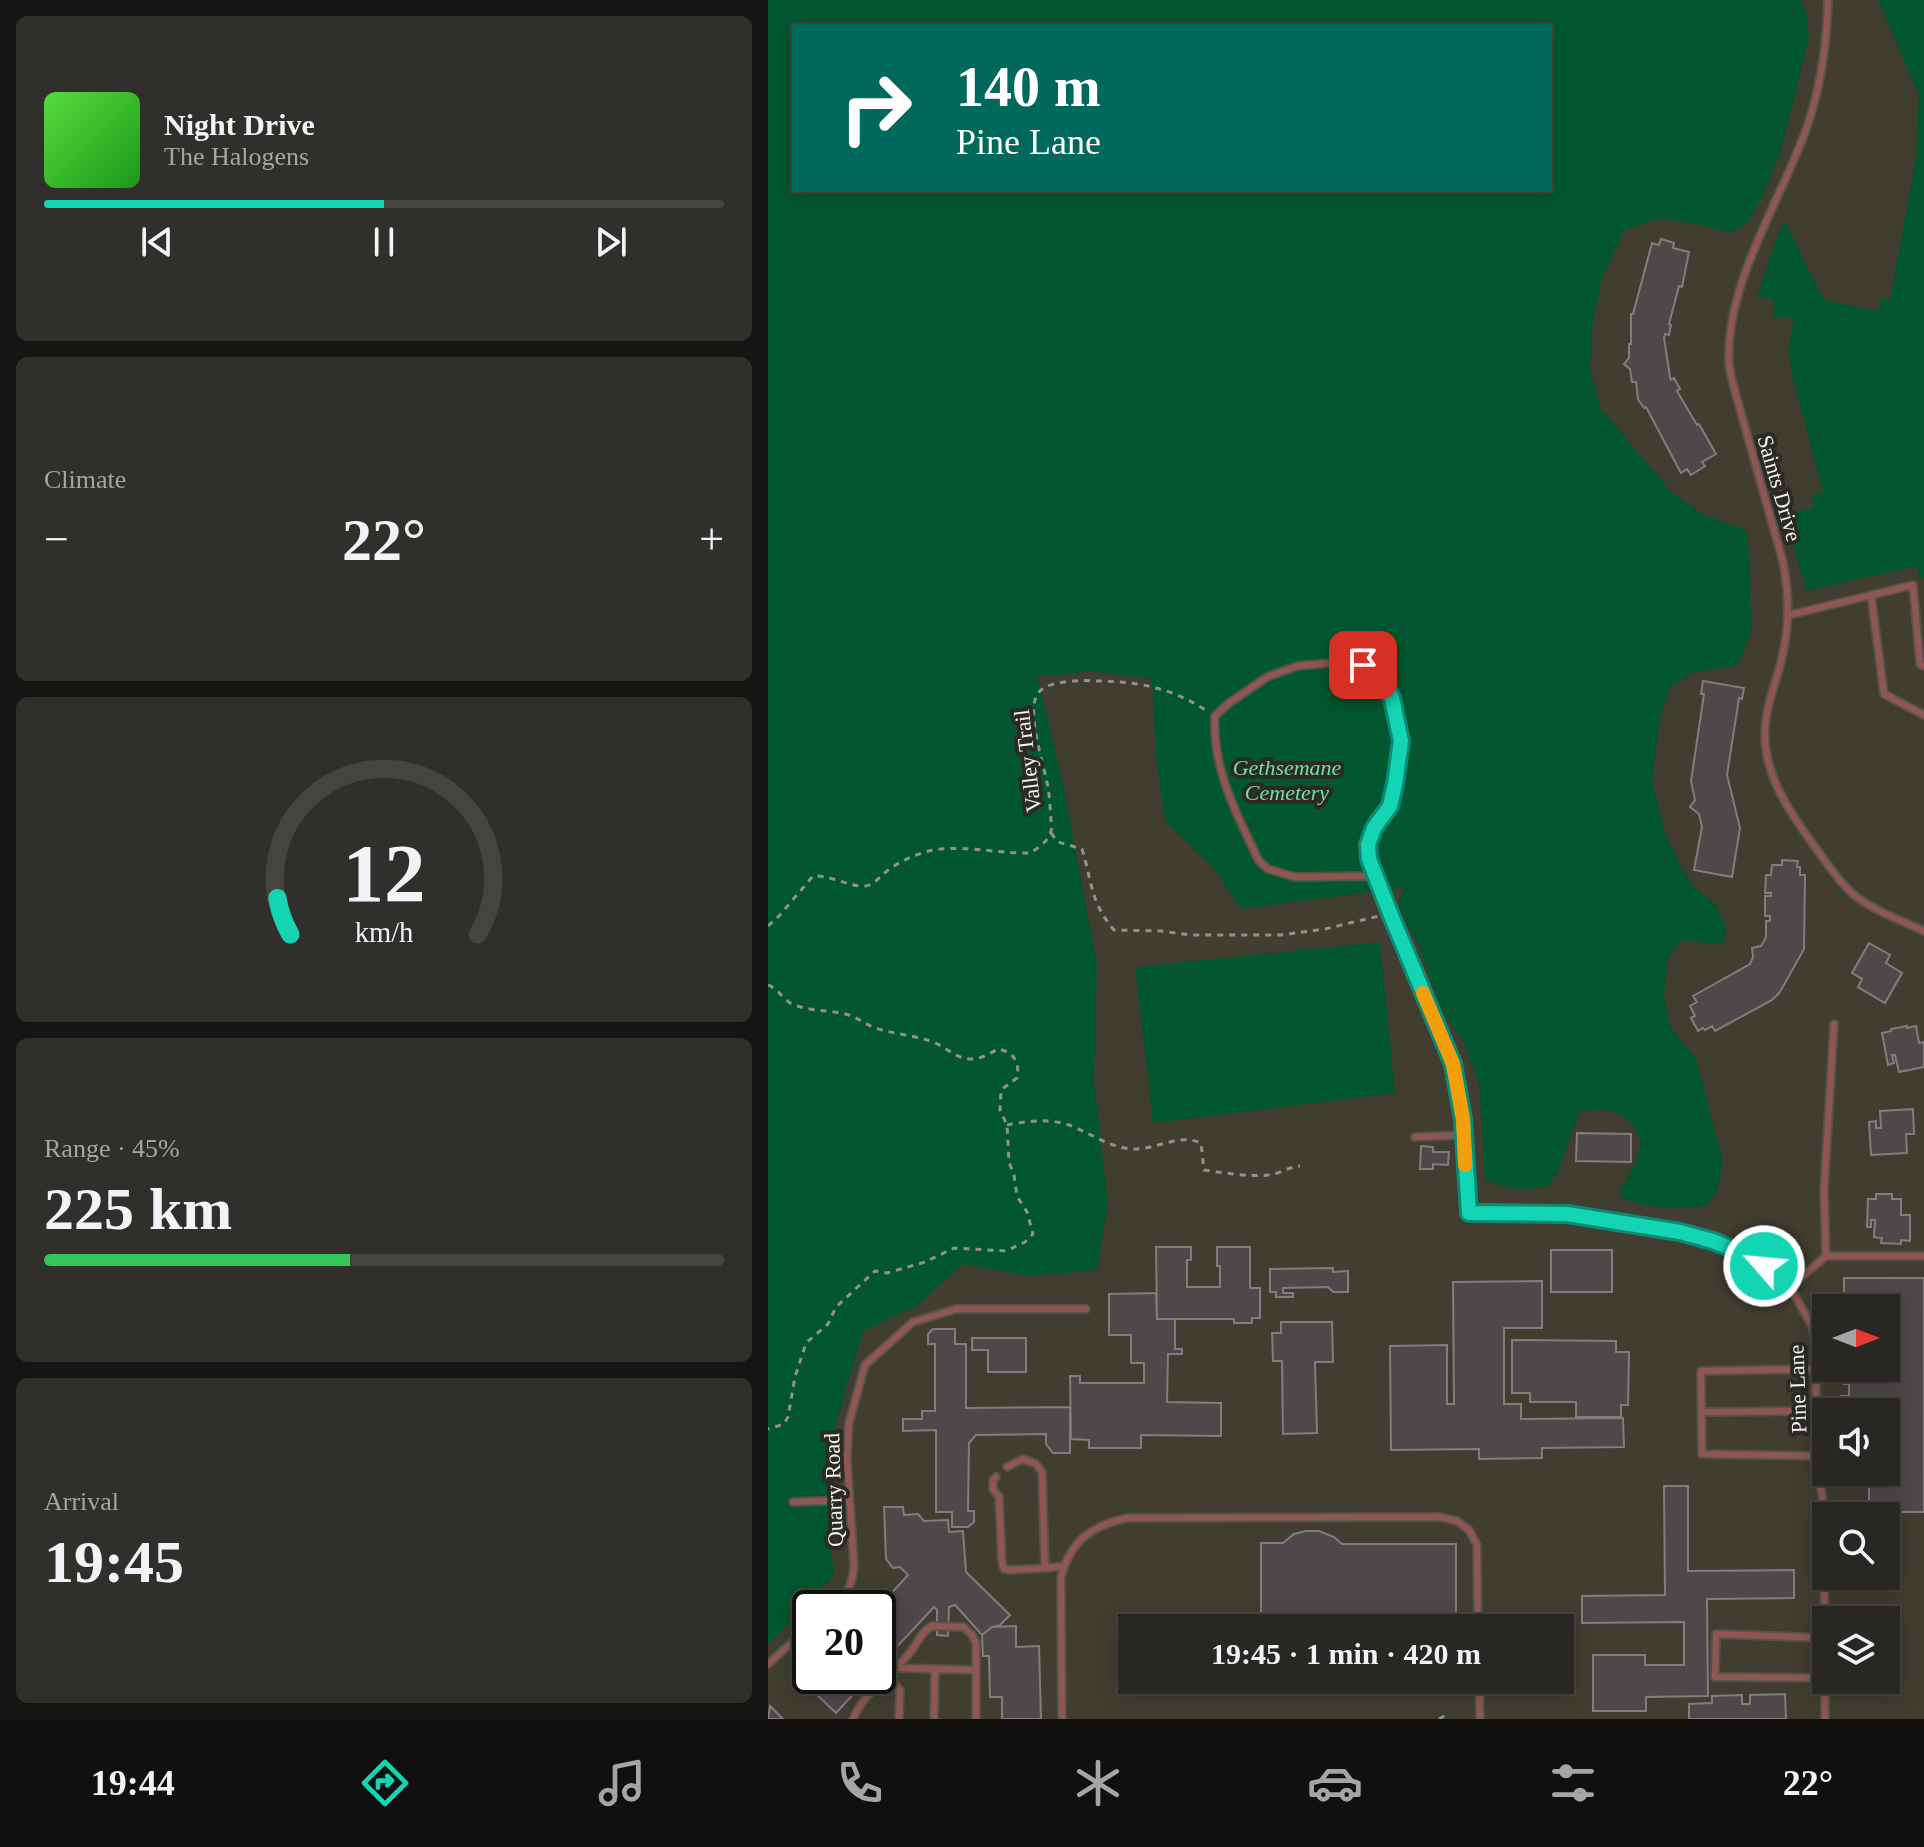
<!DOCTYPE html>
<meta charset="utf-8">
<style>
:root{--surface:#282723;--page:#302f2b;--text:#f1f3f6;--muted:#a5a5a6;--line:#444441;--accent:#13d5b3}
body{margin:0;font-family:Georgia,serif;background:var(--page);color:var(--text);height:100vh;display:flex;flex-direction:column;font-size:30px;white-space:nowrap}
*{box-sizing:border-box;margin:0}
p{font-size:26px;color:var(--muted)}
.icon{flex:none;width:44px;height:44px;fill:none;stroke:currentColor;stroke-width:2;stroke-linecap:round;stroke-linejoin:round}
.map{position:relative;flex:1;overflow:hidden}
.panel{display:flex;flex-direction:column;gap:16px;padding:16px;background:#161513;width:768px}
.panel>*{flex:none}
.top-card{position:absolute;left:24px;top:24px;width:760px;height:168px;border-radius:0px;box-shadow:0 4px 20px #0003,0 0 0 2px var(--line);background:#00695c;color:#fff;overflow:hidden}
.needle{width:52px;rotate:90deg}
.tools{position:absolute;left:1044px;top:1294px;display:grid;gap:16px}
.tools a{display:grid;place-items:center;width:88px;height:88px;border-radius:0px;background:var(--surface);box-shadow:0 4px 20px #0003,0 0 0 2px var(--line);font-size:40px}
.speed{position:absolute;left:24px;top:1590px;display:flex;gap:16px;font-size:40px;font-weight:700;text-align:center}
.speed>*{display:grid;place-content:center;width:104px;height:104px;border-radius:50%;background:var(--surface);box-shadow:0 4px 20px #0003,0 0 0 2px var(--line);line-height:1}
.speed .limit{border:4px solid #111;border-radius:12px;background:#fff;color:#111}
.pin{position:absolute;display:grid;place-items:center;width:68px;height:68px;color:#fff;margin:-34px;border-radius:16px;box-shadow:0 4px 12px #0006}
.me{position:absolute;width:88px;margin:-44px;rotate:297deg;stroke-linejoin:round;filter:drop-shadow(0 0 6px #0008)}
.turn{display:flex;align-items:center;gap:28px;height:168px;padding:0 32px;font-size:36px}
.turn .icon{width:104px;height:104px;stroke-width:2.5}
.turn b{display:block;font-size:56px;line-height:68px}
.big{font-size:60px;font-weight:700;line-height:1.1}
.panel .widget{flex:1;display:flex;flex-direction:column;justify-content:center;gap:12px;min-width:0;padding:0 28px;border-radius:12px;background:var(--page)}
.panel .dial{align-items:center;gap:0}
.dial svg{height:208px;overflow:visible;fill:none;stroke:var(--line);stroke-width:7;stroke-linecap:round;text-anchor:middle}
.dial text{fill:var(--text);stroke:none}
.song{display:flex;align-items:center;gap:24px}
.cover{width:96px;height:96px;border-radius:12px;background:linear-gradient(135deg,hsl(110 70% 55%),hsl(120 70% 35%))}
.played{height:8px;border-radius:4px;background:linear-gradient(90deg,var(--accent) 50%,var(--line) 50%)}
.keys{display:flex;justify-content:space-around;direction:ltr}
.heat{display:flex;justify-content:space-between;align-items:center;font-size:44px;direction:ltr}
.charge{height:12px;border-radius:6px;background:linear-gradient(90deg,#34c759 45%,var(--line) 0)}
.trip{position:absolute;left:350px;top:1614px;width:456px;height:80px;border-radius:0px;background:var(--surface);box-shadow:0 4px 20px #0003,0 0 0 2px var(--line);font-weight:700;line-height:80px;text-align:center}
.tabs{display:flex;height:128px;justify-content:space-around;align-items:center;background:#10100e;color:var(--muted)}
.tabs .icon{width:56px;height:56px}
.tabs .active{color:var(--accent)}
.tabs b{font-size:36px;color:var(--text)}
main{display:flex;flex:1;min-height:0}
.map>svg:first-child{display:block}
</style>
<main>
<section class="panel">
<div class="widget">
<div class="song"><i class="cover"></i><div><b>Night Drive</b><p>The Halogens</p></div></div>
<div class="played"></div>
<div class="keys"><svg class="icon" aria-label="previous" viewBox="0 0 24 24"><path d="M18 5L8 12l10 7zM5 5v14"/></svg><svg class="icon" aria-label="pause" viewBox="0 0 24 24"><path d="M8 5v14M16 5v14"/></svg><svg class="icon" aria-label="next" viewBox="0 0 24 24"><path d="M6 5l10 7-10 7zM19 5v14"/></svg></div>
</div>
<div class="widget"><p>Climate</p>
<div class="heat"><a>−</a><b class="big">22°</b><a>+</a></div>
</div>
<div class="widget dial"><svg viewBox="0 0 100 80">
<path d="M14 69A42 42 0 1 1 86 69"/>
<path d="M14 69A42 42 0 0 1 9 55" stroke="#13d5b3"/>
<text x="50" y="56" font-size="32" font-weight="700">12</text>
<text x="50" y="72" font-size="11">km/h</text>
</svg></div>
<div class="widget"><p>Range · 45%</p><b class="big">225 km</b><div class="charge"></div></div>
<div class="widget"><p>Arrival</p><b class="big">19:45</b></div>
</section>
<div class="map">
<svg width="1156" height="1719" viewBox="0 0 1156 1719">
<rect width="100%" height="100%" fill="#36342f"/>
<path fill="#413d31" fill-rule="evenodd" d="M671,0H1156V1719H0V629L835,476L782,190V26ZM1058,1308H1118V1368H1058ZM1058,1412H1118V1472H1058ZM1058,1516H1118V1576H1058ZM42,1608H110V1676H42ZM1058,1620H1118V1680H1058ZM364,1628H792V1680H364Z"/>
<path fill="#025730" fill-rule="evenodd" d="M0,0H1032L1038,11L1041,38L1013,151L997,190L980,222L963,233L927,224L893,218L857,230L834,278L825,321L822,368L832,407L903,492L935,514L979,531L982,567L983,633L969,666L926,672L902,687L892,717L884,782L898,836L914,869L927,889L948,904L959,931L954,943H939L914,940L900,958L896,996L902,1025L918,1048L928,1058L955,1162L949,1192L938,1206C911,1208 874,1211 851,1195L858,1179L866,1167L873,1143L865,1124L847,1112L832,1110L812,1111L790,1172L780,1186C758,1192 738,1189 717,1180L711,1085L696,1044L672,1007L650,944L630,906L635,888L473,909L445,867L397,821L388,758L384,679L319,671L283,676L269,675L294,779L329,964L326,1082L340,1203L329,1270L263,1276L195,1264L149,1306L95,1331L61,1448L62,1531L66,1576L0,1645ZM26,26H782V190H26Z
M1110,0H1156V578L1151,577L1149,566L1038,591L1019,522L1025,513L1046,507L1042,496L1055,491L1026,383L1020,351L1026,317H1005V300L989,296L1009,237L1017,221L1051,291L1059,301L1111,311L1112,298L1122,301L1148,156L1151,95Z
M612,942L627,1093L385,1123L367,967Z"/>
<path fill="#4e484a" stroke="#837c7e" stroke-width="2" d="M893,239L906,243L905,248L921,252L914,287L911,286L901,324L903,325L901,335L897,334L896,338L902,377L903,380L906,378L912,389L909,391L929,425L931,424L948,454L934,462L937,466L923,475L919,469L913,473L878,407L876,408L870,399L868,382H864L862,369L856,364L861,358V344H863V314H865L884,243L891,245Z
M935,681L976,688L974,699L971,698L959,775L972,828L964,877L926,870L934,827L931,814L922,807L927,800L923,781L936,694H933Z
M1014,860L1030,861L1029,867H1032V875H1037L1036,949L1012,992L1004,1000L947,1031L944,1026L937,1030L935,1028L930,1031L923,1018L927,1016L922,1006L929,1002L925,996L982,964L985,957L984,948L993,946L998,937V921H1002V916H997V896H1003V893H997L998,875H1003L1004,865H1014Z
M1101,943L1122,955L1118,963L1134,973L1117,1003L1090,987L1094,979L1084,973Z
M1139,1026V1028L1148,1026L1151,1043L1156,1042V1067L1131,1072L1127,1055H1124L1126,1063L1120,1065L1114,1033L1123,1031V1029Z
M1145,1109L1146,1134H1138L1139,1153L1103,1155L1101,1122L1108,1121V1128H1113L1112,1111Z
M809,1133L863,1134V1162L808,1161Z
M653,1146L665,1147V1152H681L680,1165L665,1164V1169H652Z
M1108,1194H1124V1199H1133V1215H1142V1241L1133,1240V1244L1113,1243L1114,1238L1106,1237L1107,1220H1103V1227H1099L1100,1199H1108Z
M388,1247H423V1260H419V1287H452V1266H449V1247H482V1288H492V1318H484V1323H466V1319H389Z
M783,1250H844V1292H783Z
M565,1268V1272L580,1271V1292H565L560,1287L515,1288V1293H525V1297H508V1292H502V1269Z
M1076,1278H1156V1512H1119L1115,1511L1110,1502H1101V1472H1118V1412H1087V1408H1073V1396H1081V1384H1076V1368H1118V1308H1076Z
M774,1281V1328H736V1404H753V1419L855,1418L856,1447L774,1448V1458L711,1459V1449L623,1450L622,1346L679,1345V1404H686L685,1282Z
M388,1293L389,1319H407V1349H414V1354H400L399,1402L453,1403V1436L373,1435V1448H321V1440L303,1439L302,1376H312V1383H376V1363H363V1335H341V1294Z
M513,1322H564L565,1362H547L549,1433L515,1434L514,1361H505L504,1333H513Z
M165,1329H187V1344H198V1408L302,1407V1453H285L278,1444V1434L208,1435L201,1443L200,1511H206V1522L200,1527H184V1512H168V1430L135,1431V1419H154V1411H167V1344H160V1334Z
M204,1338H258V1372H220V1350H204Z
M744,1340L848,1341V1352H861L860,1405H853V1417H808V1402H762V1393H744Z
M896,1486H920V1571L1026,1570V1598L939,1599L940,1696L878,1697V1711H825V1655H877V1665H916V1622L814,1623V1596L897,1595Z
M116,1507H135L136,1515L150,1514L156,1521L180,1520L181,1532L195,1531L198,1572L242,1615L231,1626L224,1627L214,1635L187,1605L181,1607L180,1636L169,1635V1610L166,1607L110,1667V1608L140,1575L132,1567L125,1568L118,1559Z
M538,1531H551L566,1537L574,1544H688V1628H398V1627H493V1543H515L526,1534Z
M248,1626V1647L271,1646L273,1719H234V1697H222L221,1656H215L214,1635L224,1627Z
M48,1676H102L68,1713L39,1685Z
M1017,1694L1018,1719H921V1704L944,1703V1696L974,1695V1704H982V1695Z
M2,1706L15,1719H0Z"/>
<g fill="none" stroke-linecap="round" stroke-linejoin="round">
<defs>
<path id="lane" d="M1060,0C1059,42 1053,86 1039,127C1013,201 957,283 961,364C962,372 964,380 966,388L1015,562C1021,593 1022,622 1015,653C1011,675 1001,696 998,719C991,769 1019,808 1047,847C1059,863 1070,881 1085,894C1106,911 1132,920 1156,931
M1103,595L1116,694L1156,715
M1021,615L1145,585L1152,664L1156,666
M607,876L527,877L500,869L491,861C469,815 444,769 447,716L461,703L499,677L529,666L572,662L595,665L612,675L624,698L633,741L627,784L622,806L606,828L600,845L601,859L622,913L685,1064L695,1119V1135
M647,1137L695,1135L701,1213L799,1214L912,1232L945,1241L971,1252L996,1266L1022,1287L1044,1326L1048,1344V1456L1056,1508L1057,1719
M1058,1256L1056,1190L1066,1024
M1022,1287L1058,1256H1156
M1047,1369L933,1371L934,1454L1048,1456
M934,1412L1047,1411
M239,1467L255,1459L268,1464L274,1472L277,1568L296,1566
M228,1477L225,1480V1489L231,1497L234,1563L236,1569L243,1570L277,1568
M25,1502L81,1500
M63,1608C78,1594 85,1587 86,1565L79,1459L81,1423L97,1365L145,1322L188,1309H318
M710,1620H770V1628
M1057,1638L948,1634L947,1677L1057,1678
M0,1664L42,1626
M128,1668L208,1670
M120,1677L132,1690L131,1719
M711,1680L712,1719
M85,1719C95,1693 127,1673 144,1650C150,1642 154,1631 164,1626L196,1627L204,1635L208,1643V1719
M166,1719L167,1669
M294,1719L293,1577C303,1540 323,1526 359,1518L672,1517L689,1521L701,1530L709,1545L710,1628"/>
</defs>
<use href="#lane" stroke="#55534e" stroke-width="10"/>
<path stroke="#93918d" stroke-width="3" stroke-dasharray="6 6" stroke-linecap="butt" d="M283,833L290,842L314,849C324,881 322,902 346,930L393,931L423,935H513L557,929L615,915
M0,926L11,916L45,876C62,875 77,885 93,886C105,887 110,878 119,871C129,863 144,856 157,852C189,843 229,854 262,853C270,848 281,841 283,831C284,827 283,823 283,819C282,809 282,798 280,788C277,766 256,710 271,692C281,680 315,680 330,681C369,681 408,689 440,712
M0,985C10,989 15,999 24,1004C40,1011 57,1010 73,1013C88,1016 95,1023 107,1028C125,1034 145,1035 162,1041C176,1045 187,1058 201,1059C211,1060 221,1054 230,1049C246,1052 252,1062 249,1078L233,1090L232,1110L239,1125L241,1162L246,1175L249,1196L259,1212L265,1234L257,1242L238,1251L186,1248L157,1262L119,1273L107,1271L68,1307L60,1324L38,1343L27,1377L20,1417L16,1424L0,1429
M239,1125C259,1121 281,1118 301,1125C323,1133 341,1148 365,1149C388,1150 411,1133 433,1143L436,1170C457,1173 480,1177 501,1175C511,1174 520,1167 532,1166
M671,1719L678,1715"/>
<use href="#lane" stroke="#905752" stroke-width="6"/>
</g>
<g fill="none" stroke-linecap="round" stroke-linejoin="round">
<defs>
<path id="route" d="M595,665L612,675L624,698L633,741L627,784L622,806L606,828L600,845L601,859L622,913L685,1064L695,1119L701,1213L799,1214L912,1232L945,1241L971,1252L996,1266"/>
</defs>
<use href="#route" stroke="#0c8a74" stroke-width="20"/>
<use href="#route" stroke="#13d5b3" stroke-width="14"/>
<path stroke="#f59e0b" stroke-width="14" d="M655,993L685,1064L695,1119L697,1165"/>
</g>
<g text-anchor="middle" stroke-width="8" stroke-linejoin="round" paint-order="stroke">
<g font-size="22" fill="#f5f4f1" stroke="#2c2a25">
<text transform="translate(1012 488) rotate(74)" y="8">Saints Drive</text>
<text transform="translate(259 761) rotate(-97)" y="8">Valley Trail</text>
<text transform="translate(1029 1389) rotate(-92)" y="8">Pine Lane</text>
<text transform="translate(65 1490) rotate(-92)" y="8">Quarry Road</text>
</g>
<g font-size="22" font-style="italic" fill="#71e19e" stroke="#2c2a25">
<text x="519" y="775">Gethsemane<tspan x="519" dy="25">Cemetery</tspan></text>
</g>
</g>
</svg>
<div class="tools">
<a><svg class="needle" viewBox="-14 -14 28 28"><path d="M0-13l5 13h-10z" fill="#e53935"/><path d="M0 13l5-13h-10z" fill="#a5a5a6"/></svg></a>
<a><svg class="icon" aria-label="sound" viewBox="0 0 24 24"><path d="M4 9h4l5-4v14l-5-4H4zM17 9q2 3 0 6"/></svg></a>
<a><svg class="icon" aria-label="search" viewBox="0 0 24 24"><circle cx="10" cy="10" r="6"/><path d="M15 15l6 6"/></svg></a>
<a><svg class="icon" aria-label="layers" viewBox="0 0 24 24"><path d="M12 4l9 5-9 5-9-5zM3 14l9 5 9-5"/></svg></a>
</div>
<div class="speed"><div class="limit">20</div></div>
<div class="pin" style="left:595px;top:665px;background:#d93025"><svg class="icon" aria-label="arrive" viewBox="0 0 24 24"><path d="M6 21V4h12l-3 4 3 4H6"/></svg></div>
<svg class="me" style="left:996px;top:1266px" viewBox="-20 -20 40 40"><circle r="17" fill="#13d5b3" stroke="#fff" stroke-width="3"/><path d="M0-11L8 9 0 5-8 9z" fill="#fff"/></svg>
<div class="trip">19:45 · 1 min · 420 m</div>
<div class="top-card">
<div class="turn"><svg class="icon" aria-label="right" viewBox="0 0 24 24"><path d="M7 20v-9h11M14 6l5 5-5 5"/></svg><div><b>140 m</b>Pine Lane</div></div>
</div>
</div>
</main>
<nav class="tabs">
<b>19:44</b>
<svg class="icon active" aria-label="directions" viewBox="0 0 24 24"><path d="M12 3l9 9-9 9-9-9zM9 14v-3h6M13 9l2 2-2 2"/></svg>
<svg class="icon" aria-label="music" viewBox="0 0 24 24"><path d="M9 18V5l10-2v13"/><circle cx="6" cy="18" r="3"/><circle cx="16" cy="16" r="3"/></svg>
<svg class="icon" aria-label="phone" viewBox="0 0 24 24"><path d="M5 4h4l2 5-3 2q2 4 5 5l2-3 5 2v4C11 20 4 13 5 4z"/></svg>
<svg class="icon" aria-label="climate" viewBox="0 0 24 24"><path d="M12 3v18M4 7l16 10M4 17L20 7"/></svg>
<svg class="icon" aria-label="car" viewBox="0 0 24 24"><path d="M5 17H2v-5l4-1 3-4h7l3 4 3 1v5h-3M9 17h6M6 11h13"/><circle cx="7" cy="17" r="2"/><circle cx="17" cy="17" r="2"/></svg>
<svg class="icon" aria-label="filters" viewBox="0 0 24 24"><path d="M4 7h16M4 17h16"/><circle cx="9" cy="7" r="2"/><circle cx="15" cy="17" r="2"/></svg>
<b>22°</b>
</nav>
